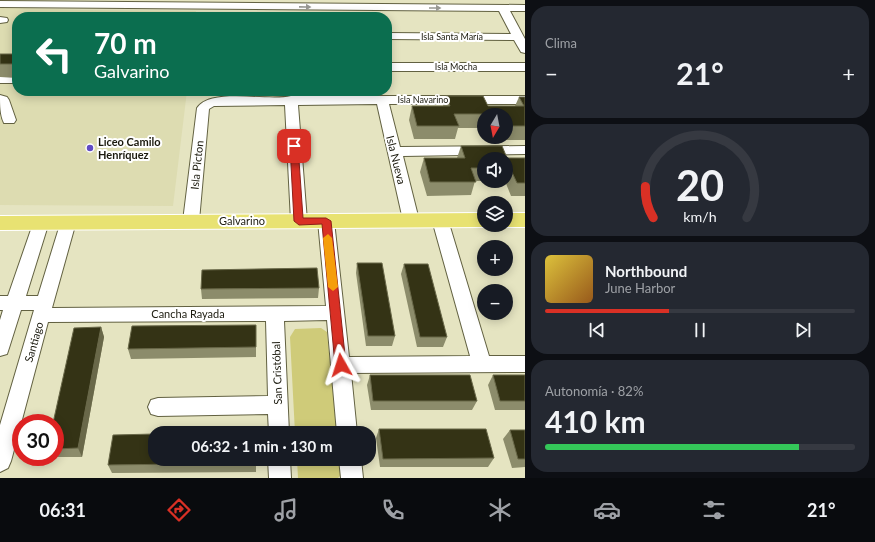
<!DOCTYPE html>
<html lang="es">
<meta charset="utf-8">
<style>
:root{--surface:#171b24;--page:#242831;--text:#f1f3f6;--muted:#9ea1a6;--line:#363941;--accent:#d93025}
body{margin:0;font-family:Lato,sans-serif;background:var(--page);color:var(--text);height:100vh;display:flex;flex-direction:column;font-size:15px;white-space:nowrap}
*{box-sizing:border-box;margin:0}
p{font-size:13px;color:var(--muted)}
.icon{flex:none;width:22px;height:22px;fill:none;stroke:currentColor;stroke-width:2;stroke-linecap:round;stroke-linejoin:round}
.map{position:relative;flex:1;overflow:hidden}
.drawer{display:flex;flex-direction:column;gap:6px;padding:6px;background:#0d0f14;width:350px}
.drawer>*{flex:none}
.banner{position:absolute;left:12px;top:12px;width:380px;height:84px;border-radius:16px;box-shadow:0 2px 10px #0003;background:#0b6e4f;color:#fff;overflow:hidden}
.needle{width:26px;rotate:190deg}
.controls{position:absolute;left:477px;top:108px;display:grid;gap:8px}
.controls a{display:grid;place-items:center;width:36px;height:36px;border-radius:50%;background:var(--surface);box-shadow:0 2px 10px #0003;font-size:20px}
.speed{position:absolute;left:12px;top:414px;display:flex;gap:8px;font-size:20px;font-weight:700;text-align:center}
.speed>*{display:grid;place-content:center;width:52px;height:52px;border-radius:50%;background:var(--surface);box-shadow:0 2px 10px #0003;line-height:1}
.speed .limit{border:6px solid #d22;background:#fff;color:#111}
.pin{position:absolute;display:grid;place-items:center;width:34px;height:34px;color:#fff;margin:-17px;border-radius:8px;box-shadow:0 2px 6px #0006}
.me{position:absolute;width:44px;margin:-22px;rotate:354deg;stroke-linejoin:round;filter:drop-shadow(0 0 3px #0008)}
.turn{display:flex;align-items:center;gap:14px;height:84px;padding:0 16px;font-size:18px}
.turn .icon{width:52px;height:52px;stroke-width:2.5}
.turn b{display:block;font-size:28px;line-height:34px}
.big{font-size:30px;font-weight:700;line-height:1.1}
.drawer .widget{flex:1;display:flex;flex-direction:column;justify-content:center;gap:6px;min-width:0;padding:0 14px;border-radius:16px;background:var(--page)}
.drawer .dial{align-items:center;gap:0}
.dial svg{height:104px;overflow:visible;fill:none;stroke:var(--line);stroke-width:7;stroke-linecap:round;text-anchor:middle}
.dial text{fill:var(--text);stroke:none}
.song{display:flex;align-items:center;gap:12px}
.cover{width:48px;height:48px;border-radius:6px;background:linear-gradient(135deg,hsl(50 70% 55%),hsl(30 70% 35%))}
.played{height:4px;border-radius:2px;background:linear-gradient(90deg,var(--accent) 40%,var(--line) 40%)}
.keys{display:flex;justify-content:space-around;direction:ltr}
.heat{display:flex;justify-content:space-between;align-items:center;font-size:22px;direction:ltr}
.charge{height:6px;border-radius:3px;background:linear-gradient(90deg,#34c759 82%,var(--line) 0)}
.trip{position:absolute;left:148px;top:426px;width:228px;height:40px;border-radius:16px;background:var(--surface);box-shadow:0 2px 10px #0003;font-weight:700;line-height:40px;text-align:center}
.tabs{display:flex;height:64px;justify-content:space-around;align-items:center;background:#090b0e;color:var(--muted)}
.tabs .icon{width:28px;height:28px}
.tabs .active{color:var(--accent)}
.tabs b{font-size:18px;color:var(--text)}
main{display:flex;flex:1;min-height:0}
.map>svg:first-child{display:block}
</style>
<main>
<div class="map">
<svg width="525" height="478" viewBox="0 0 525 478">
<rect width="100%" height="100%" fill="#e5e4c1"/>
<path fill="#dddcb1" d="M0,7L83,10L196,11L195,17H17V91H187L173,206L0,205Z"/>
<path fill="#cfcb79" d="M321,328L327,332L337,433H295L290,337L295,329Z
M297,459H339L341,475L338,478H298Z"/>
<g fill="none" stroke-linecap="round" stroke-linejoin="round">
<defs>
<path id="minor" d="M0,1L525,5V11H510L525,39V53L521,52L514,40L387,39V33L511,34L499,11L0,7Z
M0,17L7,18L8,20L7,22L0,23Z
M387,63H525V71H387Z
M0,75H17V83H0Z
M0,95L7,97L9,100L16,120L14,123H4C0,115 0,105 0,95Z
M291,96H525V104H389L400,147L525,146V154L403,156L419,220L416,224L411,226L406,224L403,220L377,104L298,105L307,221L305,225L299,227L293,225L291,221L285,105L214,106L209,109L199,221L197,225L191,227L185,225L183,221L197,108C211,87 268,102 291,96Z
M440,214L445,216L448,220L489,356H525V372L351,373L357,433H337L327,320L284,321L289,433H269L268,414L158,416L151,414L148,407L151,400L158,398L268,396L266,321L48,322L11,461L8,468L0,472V425L34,310H21L9,348L7,354L0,356V320L3,310H0V296H8L35,218L41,216L47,218L49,222L26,296H38L62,218L68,216L74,218L76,222L52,308L326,306L318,221L320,217L326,215L332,217L334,221L349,357L470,356L432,220L435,216Z
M268,459H290L291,478H269Z
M339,459H361L363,478H341Z"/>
<path id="major" d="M484,213V225H491L484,227L0,230V216Z
M506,213H525V227H506L499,225H506Z"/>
</defs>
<use href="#minor" stroke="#626141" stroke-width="2"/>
<use href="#major" stroke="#fff" stroke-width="2"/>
<use href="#minor" fill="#fff" fill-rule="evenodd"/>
<use href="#major" fill="#e8e272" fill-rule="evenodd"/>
</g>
<path fill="#8c8c6b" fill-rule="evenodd" d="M17,48V78L0,77V54H14Z
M446,96L488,106H515L519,97H525V140H491L490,137H506V115H484V128H458L455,139H414L409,120L412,106H443Z
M461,146L507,158H525V196H511L505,181H475L471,195L427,196L420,172L424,158H457ZM484,159H506V181H484Z
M357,263L395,336L392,346H366L356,273Z
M404,264L447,337L443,347H417L401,274Z
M319,288L318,298L202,299L201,289Z
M256,325V357L131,359L128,349Z
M101,327L104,337L82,457H52H55V423Z
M370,375L477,401L472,410H371L367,385Z
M493,375H525V410H495L488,385Z
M379,429L494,458L488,467H380L376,438Z
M510,430H525V467L512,468L503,439Z
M256,459V472L112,473L108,465Z"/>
<path fill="#696849" d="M101,327L104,337L82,457L78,448Z"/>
<path fill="#343315" stroke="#696849" d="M36,14L159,16V17H34Z
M17,48V64H0V54H14Z
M446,96H483L488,106H524L519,97H525V126H506V115H491V114H454L459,126H417L412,106H450Z
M461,146H502L507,158H525V183H517L510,168H506V159H484V168H471L476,182H430L424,158H465Z
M357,263H382L395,336H368Z
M404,264H428L447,337H420Z
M317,268L319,288L201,289L202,270Z
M256,325V347L128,349L132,326Z
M101,327L78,448L55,449V423H53L74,328Z
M370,375H470L477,401H373Z
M493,375H525V401H500Z
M379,429H486L494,458L383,459Z
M510,430H525V459H518Z
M155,434V459H255V463L108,465L113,435Z"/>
<defs><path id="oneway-solid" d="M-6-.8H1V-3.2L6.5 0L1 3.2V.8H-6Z"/></defs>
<g fill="#989893">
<use href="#oneway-solid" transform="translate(305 7) rotate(1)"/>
<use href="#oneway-solid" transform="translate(435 8)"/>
</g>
<path fill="#d93025" stroke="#8d1f18" d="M294,143L298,146L303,218H326L331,221L346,365L345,368L341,370L337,368L335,365L322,224L299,225L294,221L290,146Z"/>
<path fill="#f59e0b" d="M328,234L332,238L338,287L333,291L328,287L323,238Z"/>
<circle fill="#614bc4" stroke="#fff" stroke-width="1.5" cx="90" cy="148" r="4"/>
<g text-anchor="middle" stroke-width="4" stroke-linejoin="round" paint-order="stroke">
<g font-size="9" fill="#1b1a0e" stroke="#fff">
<text x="452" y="40">Isla Santa María</text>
<text x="456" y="70">Isla Mocha</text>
<text x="423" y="103">Isla Navarino</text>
</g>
<g font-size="11" font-weight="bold" fill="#1b1a0e" stroke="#fff" text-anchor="start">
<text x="98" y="146">Liceo Camilo<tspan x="98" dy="13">Henríquez</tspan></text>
</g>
<g font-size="11" fill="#1b1a0e" stroke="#fff">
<text transform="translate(396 160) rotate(76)" y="4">Isla Nueva</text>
<text transform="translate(197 165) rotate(-84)" y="4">Isla Picton</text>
<text x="242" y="225">Galvarino</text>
<text x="188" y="318">Cancha Rayada</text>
<text transform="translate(34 342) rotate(-74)" y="4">Santiago</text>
<text transform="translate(277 373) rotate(-92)" y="4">San Cristóbal</text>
</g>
</g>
</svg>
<div class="controls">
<a><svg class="needle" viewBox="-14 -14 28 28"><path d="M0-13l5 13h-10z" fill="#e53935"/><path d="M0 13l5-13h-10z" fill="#9ea1a6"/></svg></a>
<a><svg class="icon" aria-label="sound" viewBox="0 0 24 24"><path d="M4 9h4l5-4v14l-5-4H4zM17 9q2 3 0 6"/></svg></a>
<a><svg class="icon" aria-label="layers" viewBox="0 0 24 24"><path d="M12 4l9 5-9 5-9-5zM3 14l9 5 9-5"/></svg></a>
<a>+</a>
<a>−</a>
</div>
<div class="speed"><div class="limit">30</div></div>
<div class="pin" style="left:294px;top:146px;background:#d93025"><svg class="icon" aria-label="arrive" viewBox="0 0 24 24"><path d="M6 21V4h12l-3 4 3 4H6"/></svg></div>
<svg class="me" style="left:341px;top:365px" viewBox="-20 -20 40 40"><path d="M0-17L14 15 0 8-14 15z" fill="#d93025" stroke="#fff" stroke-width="4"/></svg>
<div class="trip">06:32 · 1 min · 130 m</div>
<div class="banner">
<div class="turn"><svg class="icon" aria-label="left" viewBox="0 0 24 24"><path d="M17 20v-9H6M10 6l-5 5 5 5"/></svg><div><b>70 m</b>Galvarino</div></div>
</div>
</div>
<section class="drawer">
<div class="widget"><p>Clima</p>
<div class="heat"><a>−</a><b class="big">21°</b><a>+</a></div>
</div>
<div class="widget dial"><svg viewBox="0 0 100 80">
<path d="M14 69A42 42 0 1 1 86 69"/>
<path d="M14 69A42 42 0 0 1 8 45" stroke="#d93025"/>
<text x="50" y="56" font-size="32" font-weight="700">20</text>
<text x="50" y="72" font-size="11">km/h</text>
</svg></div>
<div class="widget">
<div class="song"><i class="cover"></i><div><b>Northbound</b><p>June Harbor</p></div></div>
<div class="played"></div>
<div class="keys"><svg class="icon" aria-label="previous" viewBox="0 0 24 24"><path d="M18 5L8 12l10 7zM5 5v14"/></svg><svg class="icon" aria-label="pause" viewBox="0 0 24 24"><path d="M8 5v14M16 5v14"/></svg><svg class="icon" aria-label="next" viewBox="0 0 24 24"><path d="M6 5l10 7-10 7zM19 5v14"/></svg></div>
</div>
<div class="widget"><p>Autonomía · 82%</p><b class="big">410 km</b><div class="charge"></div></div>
</section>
</main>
<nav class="tabs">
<b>06:31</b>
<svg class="icon active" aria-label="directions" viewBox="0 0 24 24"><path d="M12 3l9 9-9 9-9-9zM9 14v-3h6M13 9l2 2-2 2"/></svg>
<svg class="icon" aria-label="music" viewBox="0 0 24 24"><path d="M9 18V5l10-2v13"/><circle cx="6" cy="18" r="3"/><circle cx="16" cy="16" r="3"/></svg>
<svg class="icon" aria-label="phone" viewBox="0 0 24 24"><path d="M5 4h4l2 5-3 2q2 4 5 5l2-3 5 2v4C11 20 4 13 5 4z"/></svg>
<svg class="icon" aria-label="climate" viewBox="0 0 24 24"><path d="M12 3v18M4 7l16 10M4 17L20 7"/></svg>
<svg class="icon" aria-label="car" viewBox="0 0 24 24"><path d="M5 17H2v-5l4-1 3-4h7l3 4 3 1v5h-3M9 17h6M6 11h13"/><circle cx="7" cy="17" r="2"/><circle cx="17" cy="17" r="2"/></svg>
<svg class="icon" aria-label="filters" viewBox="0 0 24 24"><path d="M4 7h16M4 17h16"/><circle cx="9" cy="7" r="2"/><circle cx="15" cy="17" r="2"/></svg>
<b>21°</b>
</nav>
